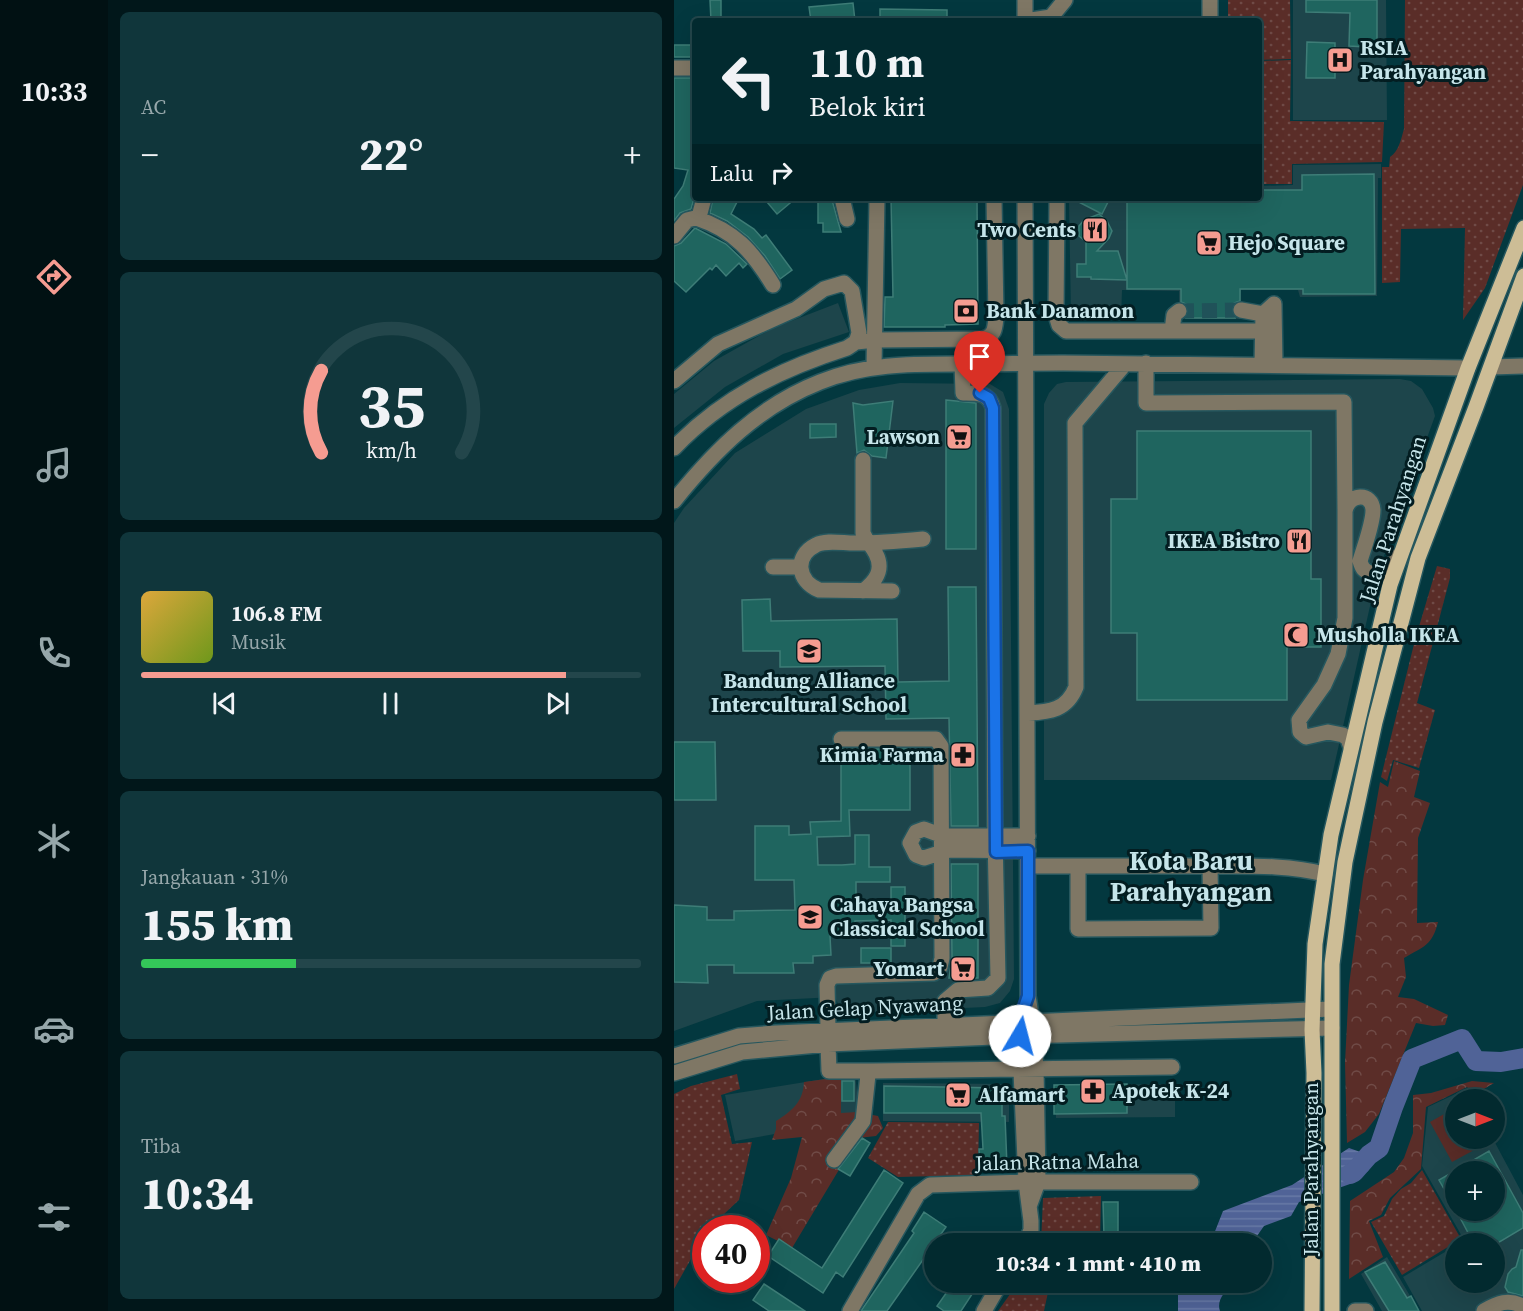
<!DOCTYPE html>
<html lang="id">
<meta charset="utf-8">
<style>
:root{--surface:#022a2f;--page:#10363b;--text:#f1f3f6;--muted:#96a7aa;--line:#23464b;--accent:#f59c91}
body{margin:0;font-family:"Source Serif 4",serif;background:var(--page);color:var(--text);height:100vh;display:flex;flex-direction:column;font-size:22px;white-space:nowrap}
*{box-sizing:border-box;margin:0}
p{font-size:20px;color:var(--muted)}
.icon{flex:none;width:33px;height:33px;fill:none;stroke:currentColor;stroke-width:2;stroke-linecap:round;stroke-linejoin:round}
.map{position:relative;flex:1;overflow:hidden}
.details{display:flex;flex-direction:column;gap:12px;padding:12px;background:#01171a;width:566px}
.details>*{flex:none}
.top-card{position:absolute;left:18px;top:18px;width:570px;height:183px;border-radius:6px;box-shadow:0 6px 24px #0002,0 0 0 2px var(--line);background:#022a2f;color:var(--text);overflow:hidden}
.needle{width:39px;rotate:90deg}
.tools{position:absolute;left:771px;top:1089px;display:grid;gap:12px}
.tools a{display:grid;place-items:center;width:60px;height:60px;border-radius:50%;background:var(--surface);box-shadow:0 6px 24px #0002,0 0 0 2px var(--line);font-size:30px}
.speed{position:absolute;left:18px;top:1215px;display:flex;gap:12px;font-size:30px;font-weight:700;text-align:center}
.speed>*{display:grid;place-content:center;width:78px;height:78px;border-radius:50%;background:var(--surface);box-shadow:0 6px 24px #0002,0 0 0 2px var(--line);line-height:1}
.speed .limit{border:9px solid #d22;background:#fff;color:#111}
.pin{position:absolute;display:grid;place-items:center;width:51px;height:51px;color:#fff;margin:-62px -26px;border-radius:50% 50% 50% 0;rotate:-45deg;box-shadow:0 0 6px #0007}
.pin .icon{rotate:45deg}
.me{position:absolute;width:66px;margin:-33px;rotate:8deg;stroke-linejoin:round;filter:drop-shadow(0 0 4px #0008)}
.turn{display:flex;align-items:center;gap:21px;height:126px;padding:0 18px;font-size:27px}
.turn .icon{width:78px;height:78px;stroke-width:2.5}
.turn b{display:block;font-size:42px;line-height:51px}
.then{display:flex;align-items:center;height:57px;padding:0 18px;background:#0003;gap:12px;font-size:22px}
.big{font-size:45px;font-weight:800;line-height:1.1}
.details .tile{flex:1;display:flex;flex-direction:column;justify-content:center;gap:9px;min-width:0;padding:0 21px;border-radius:9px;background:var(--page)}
.details .dial{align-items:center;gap:0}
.dial svg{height:156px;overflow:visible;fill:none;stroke:var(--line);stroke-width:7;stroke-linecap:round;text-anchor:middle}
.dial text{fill:var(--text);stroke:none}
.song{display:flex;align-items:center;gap:18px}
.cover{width:72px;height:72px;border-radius:9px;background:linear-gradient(135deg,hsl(40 70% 55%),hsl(80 70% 35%))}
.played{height:6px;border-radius:3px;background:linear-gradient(90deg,var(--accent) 85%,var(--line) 85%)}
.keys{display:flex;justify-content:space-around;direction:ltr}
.heat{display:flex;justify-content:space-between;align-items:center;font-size:33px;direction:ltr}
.charge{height:9px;border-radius:4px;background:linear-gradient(90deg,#34c759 31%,var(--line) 0)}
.trip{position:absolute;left:250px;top:1233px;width:348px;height:60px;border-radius:30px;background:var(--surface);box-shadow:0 6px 24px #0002,0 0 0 2px var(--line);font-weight:800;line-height:60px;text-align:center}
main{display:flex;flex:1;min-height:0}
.tabs{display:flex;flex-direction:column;width:108px;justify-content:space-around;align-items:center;background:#011113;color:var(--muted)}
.tabs .icon{width:42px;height:42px}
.tabs .selected{color:var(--accent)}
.tabs b{font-size:27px;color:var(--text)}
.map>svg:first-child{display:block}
</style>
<main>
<nav class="tabs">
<b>10:33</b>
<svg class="icon selected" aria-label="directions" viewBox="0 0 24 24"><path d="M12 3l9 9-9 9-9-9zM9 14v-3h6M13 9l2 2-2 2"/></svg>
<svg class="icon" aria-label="music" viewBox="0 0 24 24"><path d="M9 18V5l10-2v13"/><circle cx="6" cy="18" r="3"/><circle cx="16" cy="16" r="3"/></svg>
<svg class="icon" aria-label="phone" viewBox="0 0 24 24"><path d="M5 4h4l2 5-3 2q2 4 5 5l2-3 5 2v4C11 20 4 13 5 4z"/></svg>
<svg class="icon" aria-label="climate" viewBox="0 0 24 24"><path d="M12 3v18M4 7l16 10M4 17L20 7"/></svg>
<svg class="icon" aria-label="car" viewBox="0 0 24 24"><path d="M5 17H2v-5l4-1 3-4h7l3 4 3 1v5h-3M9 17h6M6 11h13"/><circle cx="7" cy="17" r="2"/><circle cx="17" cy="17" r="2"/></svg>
<svg class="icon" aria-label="filters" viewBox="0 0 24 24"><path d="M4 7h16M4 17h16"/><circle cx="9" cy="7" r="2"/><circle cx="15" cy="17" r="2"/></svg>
</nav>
<section class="details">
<div class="tile"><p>AC</p>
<div class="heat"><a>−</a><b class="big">22°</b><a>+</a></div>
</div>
<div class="tile dial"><svg viewBox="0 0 100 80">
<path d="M14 69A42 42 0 1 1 86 69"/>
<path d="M14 69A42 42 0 0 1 14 27" stroke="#f59c91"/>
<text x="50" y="56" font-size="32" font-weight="700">35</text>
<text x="50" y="72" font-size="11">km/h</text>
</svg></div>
<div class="tile">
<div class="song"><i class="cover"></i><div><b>106.8 FM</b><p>Musik</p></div></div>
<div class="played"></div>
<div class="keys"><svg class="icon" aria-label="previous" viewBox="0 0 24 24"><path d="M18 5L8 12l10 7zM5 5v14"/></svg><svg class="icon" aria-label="pause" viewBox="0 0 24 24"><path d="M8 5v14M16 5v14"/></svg><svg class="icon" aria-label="next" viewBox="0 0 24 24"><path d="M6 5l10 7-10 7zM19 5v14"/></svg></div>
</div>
<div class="tile"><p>Jangkauan · 31%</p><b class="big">155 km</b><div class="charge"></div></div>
<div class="tile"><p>Tiba</p><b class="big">10:34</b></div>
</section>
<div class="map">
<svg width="850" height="1311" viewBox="0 0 850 1311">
<defs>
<pattern id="grass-dots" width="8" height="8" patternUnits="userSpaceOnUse" patternTransform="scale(1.5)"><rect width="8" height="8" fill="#5a2d28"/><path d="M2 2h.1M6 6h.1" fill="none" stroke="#704b47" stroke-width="1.8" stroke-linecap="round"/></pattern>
<pattern id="forest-crowns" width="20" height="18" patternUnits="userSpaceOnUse" patternTransform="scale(1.5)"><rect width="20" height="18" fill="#5a2d28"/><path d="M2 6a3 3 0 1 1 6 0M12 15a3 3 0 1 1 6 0" fill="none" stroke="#704b47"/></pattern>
<pattern id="water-rules" width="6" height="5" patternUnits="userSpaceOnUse" patternTransform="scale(1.5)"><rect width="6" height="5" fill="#506397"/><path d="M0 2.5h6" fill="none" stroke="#6879a6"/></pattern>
</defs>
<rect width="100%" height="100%" fill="#03383f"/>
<path fill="#1d454b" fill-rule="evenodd" d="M619,0H712L713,120H619Z
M707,164V178H704L703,296L626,297L624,290H567L566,319H505V291L448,290L447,318L397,317L395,198H585V186L619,185V165Z
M164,303L175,332L109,354L51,387L0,428V394L40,361L99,328Z
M726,379L737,381L748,389L759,408L761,416L703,575L657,780H370V404L375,393L383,384L392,382Z
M226,383L316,384L329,392L335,409L340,979L336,991L326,1003L311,1007L249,1010L168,1013L161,997L83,1001L0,1031V523L10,508L61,453L132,409L185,390Z
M181,1074L186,1119L61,1141L51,1095Z
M209,1083L335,1084V1122L209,1121Z
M501,1084V1117L382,1118V1085Z
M792,1089L798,1099L782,1100V1138L819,1139L849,1195V1311H748L729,1277L781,1246L782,1282H820V1244L785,1243L790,1240L748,1166L754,1107ZM782,1172H820V1210H782Z
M713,1257L745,1311H708L687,1274Z"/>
<path fill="url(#grass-dots)" d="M554,0H616L617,59L585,60V21H554Z
M731,0H849V185L811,288L789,320L791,228L727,229L726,282L708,283V167H715L716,157C725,151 727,139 730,129Z
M617,60L616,121L710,122L708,162L618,164V184H585V61Z
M763,566L776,569V578L743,703L761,710L745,768L719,760L713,781L707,777L741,640Z
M63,1074L66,1089L47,1095L58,1144L78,1142L65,1200L35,1228H32L31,1234L0,1289V1094L17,1086Z
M214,1122L305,1123L304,1175L224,1177L194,1158Z
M748,1170L787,1239L728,1275L697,1222L710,1216L718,1199L727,1189L737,1183Z
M427,1196L426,1243H367L369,1198Z
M344,1283H376L370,1311H324Z"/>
<path fill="url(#forest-crowns)" d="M720,761L746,771L740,797L756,803L744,838L743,923L764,922C758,946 750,946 730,958L732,977L724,997L740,999L774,1015L771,1025L759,1026L742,1023L705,1114L691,1132L673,1143L671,1063L675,985L689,880L706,782L714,787Z
M167,1077V1113L183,1112L204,1116L209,1128L202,1136L184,1138L118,1248L92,1235L117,1178L128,1137L98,1140L102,1129V1121C118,1111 129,1102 130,1082Z
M798,1081L820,1083L803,1093L798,1092L793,1087L752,1107L747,1169L716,1198L707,1215L695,1221L709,1257L675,1279L676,1201L720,1172L730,1158L739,1133V1095L757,1093Z"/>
<path fill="#5a2d28" d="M779,1109L781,1113L782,1138L796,1139L802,1149L778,1162L756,1122Z"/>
<path fill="url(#water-rules)" d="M675,1148L695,1155L699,1163L694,1171L676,1184L625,1202L617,1216L590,1226L578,1243L536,1244L549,1211L618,1185Z
M509,1282H558V1283C552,1291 542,1300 546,1311H504V1294Z"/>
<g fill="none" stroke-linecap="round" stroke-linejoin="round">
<path stroke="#506397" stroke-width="20" d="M676,1174L680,1172L695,1155L705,1148L719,1107L738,1059L788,1039L802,1061L827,1062L850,1058"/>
</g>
<path fill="#1f655f" stroke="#3e7d77" stroke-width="1.5" d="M36,0H47V21H37Z
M632,0H703V50H692V47L675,46L676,13L632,12Z
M179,3L181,21H137L135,7Z
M206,9L273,10V21H206Z
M633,42L661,43V78H632Z
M0,45H21V57H0Z
M0,78H21V195L17,209L6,213L0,221V199L9,186L14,170L0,168Z
M700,174L701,294H629V289H566V301L560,303L557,309L561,318H512L514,309L512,304L507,302V289H453V198H585V190H628V175Z
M39,198H65L57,214L80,229L88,238L92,235L118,270L106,279L91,256L74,237L53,221L36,213Z
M97,198H122L103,214L93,202Z
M217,198H303L304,324L271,325V327H210L211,297H219Z
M397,198H436L428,214Z
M144,200H158L167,232H149V223H144Z
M425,214L433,221L438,231L435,238L423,251H444L453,280L417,279V277H403V264H412V242L405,236V226L410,220Z
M21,228L52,244L73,264L69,268L65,263L52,276L42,265L38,270L36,268L12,292L0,281V246L7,243Z
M272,400L302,403V549H272Z
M219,401L212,458L198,456L190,450L183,453L179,403L189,405Z
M136,424H162V437L136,438Z
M463,431H637V579H647V647H613V700H463V633H437V499H463Z
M274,587H302L304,826H277L275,718L212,719L211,666L106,667V651H69L68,600L96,599L97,621L223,619L224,682L275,681Z
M0,742H41L42,800H0Z
M167,749H236V810H175L176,836L143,837L144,865H168L181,864V835H195V867H216V882H182V903H217V887H231V946H217V920L181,921V936H156L157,955L139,956V963H119L120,973H60V965H33L34,983L0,982V905L33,907V920H60V911L121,910L120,880H81V826H115V835L137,834L136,822L167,821Z
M277,864H304V978H275L278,958Z
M187,948H217V963H187Z
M168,1081H180V1101H168Z
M453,1084V1113L380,1114V1085Z
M210,1086L328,1088V1116H331L333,1166L306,1167L305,1149H309L307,1113H210Z
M188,1138L196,1143L176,1176L164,1169Z
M815,1151L849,1213V1228L822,1244H800L782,1210H820V1172H782V1210L765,1180Z
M210,1170L229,1183L169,1277L162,1272L149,1293L94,1256L105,1239L148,1268Z
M429,1202H444V1237H430Z
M250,1212L272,1227L213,1311H187L240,1233L238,1231Z
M847,1250H849V1296L834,1292L831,1287L834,1274L838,1269L842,1267Z
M711,1262L733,1298L737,1296L745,1311H715L691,1272Z
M280,1282H306L287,1311H270L263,1306Z
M90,1284L131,1311H95L79,1300Z"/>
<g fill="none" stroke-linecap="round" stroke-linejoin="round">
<path stroke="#205259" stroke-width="15" stroke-dasharray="15 8" stroke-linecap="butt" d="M505,311L567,310"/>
<defs>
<path id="minor" d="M351,0V21
M351,21L377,17L391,0
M536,21V0
M0,68H21
M168,198L173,219
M351,198L354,996L358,1021L362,1068L364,1182L356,1204
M383,198L382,315L385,325L392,331H600
M22,218C61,231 78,251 99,285
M0,236L13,220L25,217L30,198
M600,304L601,364
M567,310L589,314
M498,331L500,315L505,311
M182,342L202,340L309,339C321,336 321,328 322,317L320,198
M472,363V403L670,402L671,511
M588,364L589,314L600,304
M200,367L203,198
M817,367L850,366
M0,381L44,344L122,309L150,289L170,283L178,291L185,333L182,342L173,348C107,369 49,397 0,448
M0,501C41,450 85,406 146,382C192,363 240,364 289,364C323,364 356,363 389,363C524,364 659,366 794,368
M99,567H126
M189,591C202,581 210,570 202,554C198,545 193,543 189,533V460
M218,591L145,590C123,581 120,556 142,545C153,539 172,544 184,543C205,543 227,541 249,539
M354,713C376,712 393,710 402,687L401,423L451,364
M677,747L674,739L669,735L654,732L632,737L626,732L625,720L650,685L664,654L671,618V511C675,493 698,492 699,510C699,524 690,547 686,561C688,568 689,570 696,573C710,578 717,567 724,556
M354,836H269L250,829L242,832L236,843L242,855L250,858L275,850L354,851
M354,866H404
M536,866L537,928L404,929V866C450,866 496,866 542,866C578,866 615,865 651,874
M271,1025V1001L284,990L314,988L324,978L321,836L319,408C315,392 303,393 289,393L288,364
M345,1027L352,1182L357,1221V1230L351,1244
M154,1029L153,985L156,978L162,976L260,973L266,967L268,958L267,746L262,739H167
M154,1044L155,1071H198
M0,1056L65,1036L102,1033L657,1009
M0,1073L68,1052L154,1044L346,1036L658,1028
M160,1160L189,1121L194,1075L198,1071L498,1067
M176,1311L244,1194L256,1185L352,1182H517
M310,1311L327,1282
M681,1311H692
M810,1311C823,1303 835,1298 850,1307"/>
<path id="major" d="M638,1311L640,1073L638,1030L641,944L657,835L716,585L794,368L850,228
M658,1311V964L671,862L701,722L744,558L802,407L850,276"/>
</defs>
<use href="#minor" stroke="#26575e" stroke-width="18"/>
<use href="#major" stroke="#26575e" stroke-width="18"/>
<use href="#minor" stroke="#7f7765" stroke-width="15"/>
<use href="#major" stroke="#cdbd96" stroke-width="15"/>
</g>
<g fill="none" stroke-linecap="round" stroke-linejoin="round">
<defs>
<path id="route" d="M306,393L315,398L319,408L322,852L354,851V996L345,1021L346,1036"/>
</defs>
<use href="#route" stroke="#114b97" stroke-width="15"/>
<use href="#route" stroke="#1a73e8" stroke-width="10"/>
</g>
<defs>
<symbol id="hospital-square" viewBox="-11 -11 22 22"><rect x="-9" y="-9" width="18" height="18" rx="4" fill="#f59c91" stroke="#031d21"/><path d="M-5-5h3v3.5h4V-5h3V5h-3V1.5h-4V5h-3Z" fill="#111"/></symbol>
<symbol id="restaurant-square" viewBox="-11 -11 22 22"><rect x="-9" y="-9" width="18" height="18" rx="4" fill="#f59c91" stroke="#031d21"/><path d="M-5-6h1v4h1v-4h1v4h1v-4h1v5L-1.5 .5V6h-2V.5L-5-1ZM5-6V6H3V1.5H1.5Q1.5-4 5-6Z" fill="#111"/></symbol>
<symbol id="supermarket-square" viewBox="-11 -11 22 22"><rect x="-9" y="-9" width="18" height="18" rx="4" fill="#f59c91" stroke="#031d21"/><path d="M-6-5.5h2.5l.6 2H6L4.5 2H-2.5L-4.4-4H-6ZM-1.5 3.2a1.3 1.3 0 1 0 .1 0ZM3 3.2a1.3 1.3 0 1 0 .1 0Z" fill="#111"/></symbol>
<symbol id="bank-square" viewBox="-11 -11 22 22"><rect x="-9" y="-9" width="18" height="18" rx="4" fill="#f59c91" stroke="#031d21"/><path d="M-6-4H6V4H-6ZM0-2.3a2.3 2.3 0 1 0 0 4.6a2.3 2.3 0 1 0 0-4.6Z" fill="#111"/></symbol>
<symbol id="mosque-square" viewBox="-11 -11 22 22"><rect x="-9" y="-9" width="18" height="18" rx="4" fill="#f59c91" stroke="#031d21"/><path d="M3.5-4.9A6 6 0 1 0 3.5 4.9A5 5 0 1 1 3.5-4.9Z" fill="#111"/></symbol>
<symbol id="school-square" viewBox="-11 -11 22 22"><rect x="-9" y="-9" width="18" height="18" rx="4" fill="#f59c91" stroke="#031d21"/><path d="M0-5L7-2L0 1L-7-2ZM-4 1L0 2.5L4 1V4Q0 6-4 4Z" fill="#111"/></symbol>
<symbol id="pharmacy-square" viewBox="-11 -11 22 22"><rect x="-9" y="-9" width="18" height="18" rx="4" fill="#f59c91" stroke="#031d21"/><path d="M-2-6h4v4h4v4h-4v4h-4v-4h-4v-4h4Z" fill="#111"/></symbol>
</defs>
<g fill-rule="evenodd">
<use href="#hospital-square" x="651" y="45" width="30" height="30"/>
<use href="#restaurant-square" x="406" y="215" width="30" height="30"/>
<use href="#supermarket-square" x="520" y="228" width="30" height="30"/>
<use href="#bank-square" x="277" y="296" width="30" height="30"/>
<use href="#supermarket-square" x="270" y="422" width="30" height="30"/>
<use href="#restaurant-square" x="610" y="526" width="30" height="30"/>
<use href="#mosque-square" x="607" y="620" width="30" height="30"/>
<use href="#school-square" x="120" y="636" width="30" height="30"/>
<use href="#pharmacy-square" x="274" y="740" width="30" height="30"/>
<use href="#school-square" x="121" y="902" width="30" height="30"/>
<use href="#supermarket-square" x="274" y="954" width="30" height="30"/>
<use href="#pharmacy-square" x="404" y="1076" width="30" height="30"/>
<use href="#supermarket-square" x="269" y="1080" width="30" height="30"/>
</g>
<g text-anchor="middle" stroke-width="6" stroke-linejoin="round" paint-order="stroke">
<g font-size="21" font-weight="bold" fill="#c6e5ea" stroke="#031d21" text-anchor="start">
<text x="686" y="55">RSIA<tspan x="686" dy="24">Parahyangan</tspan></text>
<text x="402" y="237" text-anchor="end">Two Cents</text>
<text x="554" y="250">Hejo Square</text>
<text x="312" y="318">Bank Danamon</text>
<text x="266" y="444" text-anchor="end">Lawson</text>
<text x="606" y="548" text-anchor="end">IKEA Bistro</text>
<text x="642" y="642">Musholla IKEA</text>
<text x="135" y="688" text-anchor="middle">Bandung Alliance<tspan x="135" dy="24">Intercultural School</tspan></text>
<text x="270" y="762" text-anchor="end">Kimia Farma</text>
<text x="156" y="912">Cahaya Bangsa<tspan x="156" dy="24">Classical School</tspan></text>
<text x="270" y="976" text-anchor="end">Yomart</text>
<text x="438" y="1098">Apotek K-24</text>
<text x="304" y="1102">Alfamart</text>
</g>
<g font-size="21" fill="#c6e5ea" stroke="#031d21">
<text transform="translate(719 519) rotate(-72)" y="7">Jalan Parahyangan</text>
<text transform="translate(191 1008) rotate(-3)" y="7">Jalan Gelap Nyawang</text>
<text transform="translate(383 1162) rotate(-1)" y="7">Jalan Ratna Maha</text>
<text transform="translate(637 1169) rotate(-90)" y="7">Jalan Parahyangan</text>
</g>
<g font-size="27" font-weight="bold" fill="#c6e5ea" stroke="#031d21">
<text x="517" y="870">Kota Baru<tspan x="517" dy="31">Parahyangan</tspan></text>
</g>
</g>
</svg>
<div class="tools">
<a><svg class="needle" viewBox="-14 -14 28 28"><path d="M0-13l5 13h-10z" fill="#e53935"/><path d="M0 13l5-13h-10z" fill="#96a7aa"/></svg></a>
<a>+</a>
<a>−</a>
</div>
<div class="speed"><div class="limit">40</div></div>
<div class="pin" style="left:306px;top:393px;background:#d93025"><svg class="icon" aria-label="arrive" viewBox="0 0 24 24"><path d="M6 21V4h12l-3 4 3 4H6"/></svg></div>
<svg class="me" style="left:346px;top:1036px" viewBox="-20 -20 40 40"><circle r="19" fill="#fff"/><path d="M0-13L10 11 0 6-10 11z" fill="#1a73e8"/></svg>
<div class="trip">10:34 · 1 mnt · 410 m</div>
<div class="top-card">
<div class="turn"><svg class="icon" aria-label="left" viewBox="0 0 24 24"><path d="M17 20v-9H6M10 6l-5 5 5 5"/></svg><div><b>110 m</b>Belok kiri</div></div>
<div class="then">Lalu<svg class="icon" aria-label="right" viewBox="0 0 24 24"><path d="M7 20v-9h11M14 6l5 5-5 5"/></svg></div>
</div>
</div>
</main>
